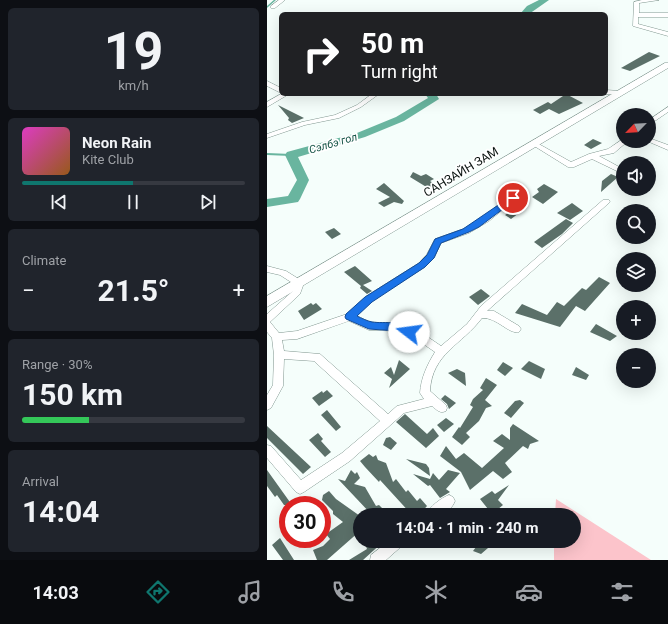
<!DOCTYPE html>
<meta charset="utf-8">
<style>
:root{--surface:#171b24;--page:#20242c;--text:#f1f3f6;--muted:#9ea1a6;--line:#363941;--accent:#0f766e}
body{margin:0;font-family:Roboto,sans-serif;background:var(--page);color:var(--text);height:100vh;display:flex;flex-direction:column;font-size:15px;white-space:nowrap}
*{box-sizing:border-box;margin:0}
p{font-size:13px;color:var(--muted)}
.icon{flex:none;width:22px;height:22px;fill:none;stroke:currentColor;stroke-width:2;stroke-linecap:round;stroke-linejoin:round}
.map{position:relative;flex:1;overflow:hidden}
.sheet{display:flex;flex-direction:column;gap:8px;padding:8px;background:#0d0f14;width:267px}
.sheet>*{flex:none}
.top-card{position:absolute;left:12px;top:12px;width:329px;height:84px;border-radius:6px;box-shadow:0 4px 16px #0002;background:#202124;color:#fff;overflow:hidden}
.needle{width:26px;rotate:245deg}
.controls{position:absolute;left:349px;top:108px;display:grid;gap:8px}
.controls a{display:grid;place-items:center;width:40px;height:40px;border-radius:50%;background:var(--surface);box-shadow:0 4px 16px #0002;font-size:20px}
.speed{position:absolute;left:12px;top:496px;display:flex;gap:8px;font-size:20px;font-weight:700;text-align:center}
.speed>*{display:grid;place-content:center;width:52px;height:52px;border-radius:50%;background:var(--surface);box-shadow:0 4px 16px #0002;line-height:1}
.speed .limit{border:6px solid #d22;background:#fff;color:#111}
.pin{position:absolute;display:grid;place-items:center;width:34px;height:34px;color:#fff;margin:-17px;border:2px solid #fff;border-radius:50%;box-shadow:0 1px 4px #0007}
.me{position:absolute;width:44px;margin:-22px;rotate:285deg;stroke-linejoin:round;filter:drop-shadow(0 0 3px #0008)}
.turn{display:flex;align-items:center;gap:14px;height:84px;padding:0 16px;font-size:18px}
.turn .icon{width:52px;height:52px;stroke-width:2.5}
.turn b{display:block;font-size:28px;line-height:34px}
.big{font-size:30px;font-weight:700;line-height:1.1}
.sheet .widget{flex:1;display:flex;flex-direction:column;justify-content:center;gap:6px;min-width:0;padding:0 14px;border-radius:6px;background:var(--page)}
.sheet .dial{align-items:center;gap:0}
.dial b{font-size:52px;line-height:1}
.song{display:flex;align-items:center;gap:12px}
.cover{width:48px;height:48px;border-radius:6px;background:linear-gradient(135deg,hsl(310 70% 55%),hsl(30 70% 35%))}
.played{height:4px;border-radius:2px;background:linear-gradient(90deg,var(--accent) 50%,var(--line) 50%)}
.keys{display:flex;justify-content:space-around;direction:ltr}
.heat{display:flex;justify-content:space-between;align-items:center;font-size:22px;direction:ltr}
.charge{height:6px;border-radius:3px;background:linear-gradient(90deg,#34c759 30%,var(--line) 0)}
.trip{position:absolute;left:86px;top:508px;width:228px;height:40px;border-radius:20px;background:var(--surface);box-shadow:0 4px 16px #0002;font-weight:700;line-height:40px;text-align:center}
.tabs{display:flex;height:64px;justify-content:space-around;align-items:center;background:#090b0e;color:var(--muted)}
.tabs .icon{width:28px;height:28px}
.tabs .on{color:var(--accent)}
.tabs b{font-size:18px;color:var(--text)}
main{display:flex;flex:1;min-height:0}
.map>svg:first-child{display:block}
</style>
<main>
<section class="sheet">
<div class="widget dial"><b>19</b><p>km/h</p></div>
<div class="widget">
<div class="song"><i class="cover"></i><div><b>Neon Rain</b><p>Kite Club</p></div></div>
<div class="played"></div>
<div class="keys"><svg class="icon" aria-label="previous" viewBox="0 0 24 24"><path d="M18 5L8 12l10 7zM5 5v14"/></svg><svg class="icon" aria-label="pause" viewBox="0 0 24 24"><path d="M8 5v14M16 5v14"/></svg><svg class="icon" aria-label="next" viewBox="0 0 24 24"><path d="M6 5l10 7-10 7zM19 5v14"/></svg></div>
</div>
<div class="widget"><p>Climate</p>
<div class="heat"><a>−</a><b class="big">21.5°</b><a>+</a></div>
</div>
<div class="widget"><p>Range · 30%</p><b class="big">150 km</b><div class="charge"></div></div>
<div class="widget"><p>Arrival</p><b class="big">14:04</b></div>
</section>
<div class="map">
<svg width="401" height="560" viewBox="0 0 401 560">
<rect width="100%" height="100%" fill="#f5fefb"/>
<path fill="#fcc4cb" d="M289,499L384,560H287V541H307V515H288Z"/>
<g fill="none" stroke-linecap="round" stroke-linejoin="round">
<path stroke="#69b59f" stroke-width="1.5" d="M0,7L8,0"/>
<path stroke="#69b59f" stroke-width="2" d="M0,154L24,155"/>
<path fill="#69b59f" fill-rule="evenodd" d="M272,0H282L262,14H253L260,6Z
M158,94H169L172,99L137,121L98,137L31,157L42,180L33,199L31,202L0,207V199L21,196L30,180L18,155L20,152L90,133L129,117L161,98Z"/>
</g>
<path fill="#5b7069" d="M382,52L393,56L363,71L354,68Z
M299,94L316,103L292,114L282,109L273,114L266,110L281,102L284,104Z
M11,105L37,118L25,123L21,120L22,118Z
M326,139L335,143L324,149L317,145Z
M146,172L154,176L159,174L167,179L163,181L168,184L161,188L143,177Z
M344,174L351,177L334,192L335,181Z
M117,183L137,201L135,204L127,202L117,207L111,203L123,197L109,189Z
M277,184L291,192L276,204L265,197L272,192L270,189Z
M255,203L259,208L244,219L238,215Z
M305,203L316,211L303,220L290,213Z
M299,219L306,223L295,234L275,248L267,242Z
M67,228L74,234L65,239L58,232Z
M88,266L105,281L96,285L105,291L100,294L93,288L94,286L77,272Z
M332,277L343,283L318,311L309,306L293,327L248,313L255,304L280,315L290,302L297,306L315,288L319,290Z
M214,289L223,296L211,305L202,297Z
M44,303L46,305L49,303L55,309L37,320L31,311Z
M329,324L350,336L343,341L323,332Z
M132,360L143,369L122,388L125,379L117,373L124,367L127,375Z
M262,361L278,369L274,379L254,369Z
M236,362L246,368L238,376L230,370Z
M309,367L322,375L319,380L305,375Z
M190,369L198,373L199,386L181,373Z
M219,378L230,385L218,400L225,406L219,408L212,421L199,433L203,437L195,445L185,437L192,427L193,428L206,407L203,405L206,399L216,390L213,388Z
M60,390L66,396L52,406L45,398L55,391L56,393Z
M178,395L189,403L182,409L180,404L174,399Z
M253,400L257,403L244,418L237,413L248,401Z
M60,410L74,427L69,431L54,415Z
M138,414L160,434L166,428L172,436L159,448L129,422Z
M179,418L187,424L177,432L170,425Z
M246,424L272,441L263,444L261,449L256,446L238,463L245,472L236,479L226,471L203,490L194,472L173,456L179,446L189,459L197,453L215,468L237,448L226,441L235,434L243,440V428Z
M0,426L44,467L36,474L0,438Z
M51,433L56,439L54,441L64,452L58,457L42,440Z
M123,437L130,443L124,450L116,445L119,438Z
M102,454L106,457L109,455L111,460L119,463L126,482L129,479L139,492L141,490L150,501L153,498L160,506L152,515H145L113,480L112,482L98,467L93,461Z
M139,459L159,464L162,468L163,476Z
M0,470L25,505H17L10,495L8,497L0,486Z
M84,470L88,474L90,472L93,478L87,484L98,487L109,506L112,505L116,509L110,515H105L71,479L78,481Z
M181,470L193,473L179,489L183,492L173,498L163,485L161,486L146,474L163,479L166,473L172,480Z
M242,485L231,500L236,505L225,514L213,499L225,491L228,494Z
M62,491L69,499L93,516V531L60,560H50L46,550L56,546L63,539L59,534L76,522L66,514V511L55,500L56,495Z
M13,538L27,560H16L5,545Z
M101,541H117L96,560H82L100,549L98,544Z
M212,543L221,548L214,554L206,551Z"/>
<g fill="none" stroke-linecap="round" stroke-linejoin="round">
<defs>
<path id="minor" d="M12,0H18L8,8H4V6Z
M375,0H392L372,3V13H401V17H371V24L401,32V36L366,26L367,2Z
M0,81L14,88V93L0,86Z
M339,90L353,91L356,93L353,95L339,94Z
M14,94H22L0,107V102Z
M105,94H112L94,107L72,118L38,125L0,138V134L35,122L68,115L90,105Z
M401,107V112L382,125V120Z
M382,138L401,145V150L380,141H382Z
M356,139V141H361L347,153L332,156L356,169V174L325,159L307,167H301L264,144L268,142L270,143L304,162L322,154L341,149Z
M243,196H246L250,198L222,221L202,233L174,243L167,258L158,267L104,301L90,316L103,322L134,324L155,333L174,346L200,324L214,306L336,200H342L343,202L220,311H227L252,326L254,329L252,332C242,335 230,317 215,318C195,345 165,353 163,391L179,405L180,408L179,411C173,414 170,410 165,406L137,413L83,461L37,492L33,494L29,492L0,458V445L4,446L34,480L75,453L113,421L47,361L17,359L16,386L4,408L0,410V395L6,385L7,355L5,338L0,332V314L26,291L27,284L13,275L0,272V266L19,271L35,281L37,283L33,294L3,322L12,333L30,331L80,314L98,297L152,263L160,254L168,239L196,229L216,217ZM82,321L102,330L130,331L149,339L168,352C160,365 154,378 153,393L157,399L130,406L121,414L53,354L17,351L15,340L30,339Z
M182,495L186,497L188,501C182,515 172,515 159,515C162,507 174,498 182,495Z
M122,541H138L136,545L119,560H103L104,555Z"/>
<path id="secondary" d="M398,63H401V68L0,307V296Z"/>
</defs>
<use href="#minor" stroke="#819790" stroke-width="1"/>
<use href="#secondary" stroke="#819790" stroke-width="1"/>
<use href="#minor" fill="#fff" fill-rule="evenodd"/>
<use href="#secondary" fill="#fff" fill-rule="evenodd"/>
</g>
<path fill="#1a73e8" stroke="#114b97" d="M246,195L249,198L248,200L212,227L202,232L174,243L167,258L158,267L105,302L90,316C94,318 100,321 105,322C117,324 140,319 147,332L145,334L142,335L130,331L102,329L79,319L78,317L79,314L98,297L152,263L160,255L168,239L196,229Z"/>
<g text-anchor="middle" stroke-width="3.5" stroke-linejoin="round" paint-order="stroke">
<g font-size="11" font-style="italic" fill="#155446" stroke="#fff">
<text transform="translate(66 143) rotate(-16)" y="4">Сэлбэ гол</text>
</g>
<g font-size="12" fill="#0a1310" stroke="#fff">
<text transform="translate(194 172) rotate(-31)" y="4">САНЗАЙН ЗАМ</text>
</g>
</g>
</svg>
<div class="controls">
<a><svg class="needle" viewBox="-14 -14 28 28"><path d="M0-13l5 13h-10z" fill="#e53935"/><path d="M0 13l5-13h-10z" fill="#9ea1a6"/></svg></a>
<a><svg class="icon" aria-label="sound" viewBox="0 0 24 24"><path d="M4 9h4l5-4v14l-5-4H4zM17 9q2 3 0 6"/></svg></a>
<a><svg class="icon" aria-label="search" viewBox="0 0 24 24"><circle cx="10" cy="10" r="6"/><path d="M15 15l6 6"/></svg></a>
<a><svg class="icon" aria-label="layers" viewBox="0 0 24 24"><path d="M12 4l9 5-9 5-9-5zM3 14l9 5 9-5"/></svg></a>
<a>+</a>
<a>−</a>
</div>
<div class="speed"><div class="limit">30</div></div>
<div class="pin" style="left:246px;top:198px;background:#d93025"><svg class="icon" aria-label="arrive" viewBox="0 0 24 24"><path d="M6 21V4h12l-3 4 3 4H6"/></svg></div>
<svg class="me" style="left:142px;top:332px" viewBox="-20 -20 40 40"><circle r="19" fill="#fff"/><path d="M0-13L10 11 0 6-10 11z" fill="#1a73e8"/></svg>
<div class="trip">14:04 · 1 min · 240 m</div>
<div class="top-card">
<div class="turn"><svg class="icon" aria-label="right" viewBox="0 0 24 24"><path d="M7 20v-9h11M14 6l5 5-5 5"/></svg><div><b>50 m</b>Turn right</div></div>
</div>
</div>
</main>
<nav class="tabs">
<b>14:03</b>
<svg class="icon on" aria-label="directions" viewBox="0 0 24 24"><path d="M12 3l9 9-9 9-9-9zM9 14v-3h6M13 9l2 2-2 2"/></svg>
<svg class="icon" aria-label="music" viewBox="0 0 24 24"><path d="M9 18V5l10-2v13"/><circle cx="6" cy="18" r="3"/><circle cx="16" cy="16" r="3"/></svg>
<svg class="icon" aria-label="phone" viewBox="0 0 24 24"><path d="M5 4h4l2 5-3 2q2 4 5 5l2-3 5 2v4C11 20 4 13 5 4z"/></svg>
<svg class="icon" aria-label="climate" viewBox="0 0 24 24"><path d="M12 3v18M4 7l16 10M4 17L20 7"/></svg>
<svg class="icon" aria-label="car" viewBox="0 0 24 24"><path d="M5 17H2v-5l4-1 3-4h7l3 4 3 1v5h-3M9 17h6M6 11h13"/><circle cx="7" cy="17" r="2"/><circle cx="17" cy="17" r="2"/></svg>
<svg class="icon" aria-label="filters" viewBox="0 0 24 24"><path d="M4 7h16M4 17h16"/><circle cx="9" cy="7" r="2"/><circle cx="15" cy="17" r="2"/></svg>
</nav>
